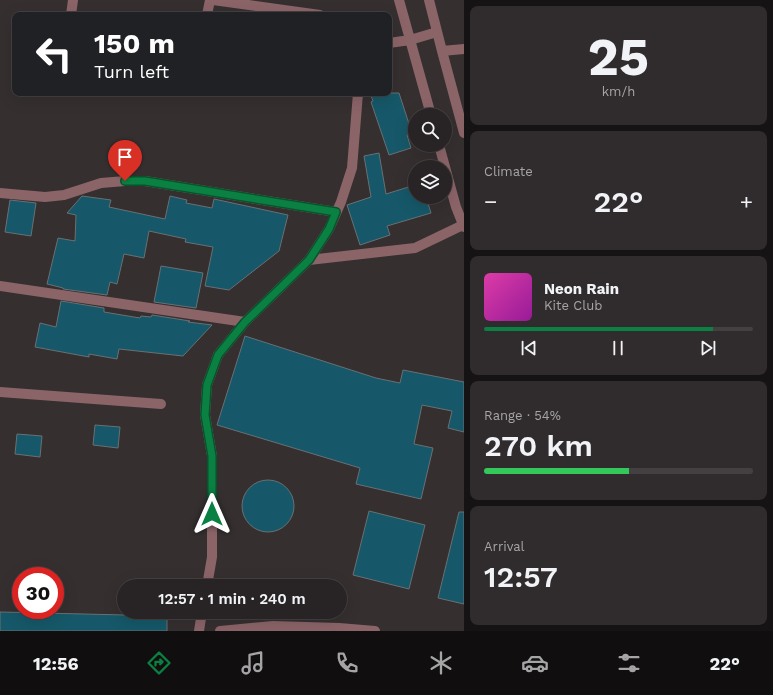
<!DOCTYPE html>
<meta charset="utf-8">
<style>
:root{--surface:#282324;--page:#302b2c;--text:#f1f3f6;--muted:#a5a4a6;--line:#444041;--accent:#0b8043}
body{margin:0;font-family:"Work Sans",sans-serif;background:var(--page);color:var(--text);height:100vh;display:flex;flex-direction:column;font-size:15px;white-space:nowrap}
*{box-sizing:border-box;margin:0}
p{font-size:13px;color:var(--muted)}
.icon{flex:none;width:22px;height:22px;fill:none;stroke:currentColor;stroke-width:2;stroke-linecap:round;stroke-linejoin:round}
.map{position:relative;flex:1;overflow:hidden}
.sheet{display:flex;flex-direction:column;gap:6px;padding:6px;background:#161314;width:309px}
.sheet>*{flex:none}
.guide{position:absolute;left:12px;top:12px;width:380px;height:84px;border-radius:8px;box-shadow:0 4px 16px #0002,0 0 0 1px var(--line);background:#202124;color:#fff;overflow:hidden}
.fabs{position:absolute;left:408px;top:108px;display:grid;gap:8px}
.fabs a{display:grid;place-items:center;width:44px;height:44px;border-radius:50%;background:var(--surface);box-shadow:0 4px 16px #0002,0 0 0 1px var(--line);font-size:20px}
.speed{position:absolute;left:12px;top:567px;display:flex;gap:8px;font-size:20px;font-weight:700;text-align:center}
.speed>*{display:grid;place-content:center;width:52px;height:52px;border-radius:50%;background:var(--surface);box-shadow:0 4px 16px #0002,0 0 0 1px var(--line);line-height:1}
.speed .limit{border:6px solid #d22;background:#fff;color:#111}
.pin{position:absolute;display:grid;place-items:center;width:34px;height:34px;color:#fff;margin:-41px -17px;border-radius:50% 50% 50% 0;rotate:-45deg;box-shadow:0 0 4px #0007}
.pin .icon{rotate:45deg}
.me{position:absolute;width:44px;margin:-22px;rotate:0deg;stroke-linejoin:round;filter:drop-shadow(0 0 3px #0008)}
.turn{display:flex;align-items:center;gap:14px;height:84px;padding:0 16px;font-size:18px}
.turn .icon{width:52px;height:52px;stroke-width:2.5}
.turn b{display:block;font-size:28px;line-height:34px}
.big{font-size:30px;font-weight:600;line-height:1.1}
.sheet .tile{flex:1;display:flex;flex-direction:column;justify-content:center;gap:6px;min-width:0;padding:0 14px;border-radius:8px;background:var(--page)}
.sheet .dial{align-items:center;gap:0}
.dial b{font-size:52px;line-height:1}
.song{display:flex;align-items:center;gap:12px}
.cover{width:48px;height:48px;border-radius:6px;background:linear-gradient(135deg,hsl(320 70% 55%),hsl(300 70% 35%))}
.played{height:4px;border-radius:2px;background:linear-gradient(90deg,var(--accent) 85%,var(--line) 85%)}
.keys{display:flex;justify-content:space-around;direction:ltr}
.heat{display:flex;justify-content:space-between;align-items:center;font-size:22px;direction:ltr}
.charge{height:6px;border-radius:3px;background:linear-gradient(90deg,#34c759 54%,var(--line) 0)}
.trip{position:absolute;left:117px;top:579px;width:230px;height:40px;border-radius:20px;background:var(--surface);box-shadow:0 4px 16px #0002,0 0 0 1px var(--line);font-weight:600;line-height:40px;text-align:center}
.dock{display:flex;height:64px;justify-content:space-around;align-items:center;background:#100e0e;color:var(--muted)}
.dock .icon{width:28px;height:28px}
.dock .selected{color:var(--accent)}
.dock b{font-size:18px;color:var(--text)}
main{display:flex;flex:1;min-height:0}
.map>svg:first-child{display:block}
</style>
<main>
<div class="map">
<svg width="464" height="631" viewBox="0 0 464 631">
<rect width="100%" height="100%" fill="#352f30"/>
<path fill="#165869" stroke="#697072" d="M370,93H399L412,133L407,135L411,148L389,155L371,102L373,101Z
M379,153L386,194L415,185V197H426L431,213L387,226L390,235L360,245L347,205L371,197L364,156Z
M82,196L111,200L109,207L165,219L170,196L187,200L186,203L212,208L214,199L288,215L279,251L229,290L205,286L213,247L185,242L186,239L149,231L144,258L124,254L117,284L110,282L107,295L63,289V288L47,284L58,238L75,241L76,215L67,213Z
M10,200L36,203L31,236L5,232Z
M161,266L203,273L196,308L154,302Z
M61,301L104,308V312L140,318L141,316L151,317L152,315L190,321L188,322L212,325L183,356L119,349L117,359L89,354V357L35,347L40,323L56,327Z
M245,336L376,378L400,383L403,370L464,382V432L448,428L452,411L422,405L414,444L433,448L421,499L356,484L360,468L217,425Z
M95,425L120,427L118,448L93,445Z
M17,434L42,436L40,457L15,454Z
M242 506a26 26 0 1 1 52 0a26 26 0 1 1-52 0Z
M369,511L425,525L409,589L353,575Z
M459,512H464V604L438,598Z
M0,612L167,616V631H0Z"/>
<g fill="none" stroke-linecap="round" stroke-linejoin="round">
<path stroke="#8b6468" stroke-width="10" d="M213,0L320,15
M399,0L431,115
M429,0L442,51L464,133
M71,15L73,0
M207,15L210,0
M389,43L410,40L437,32
M442,51L464,49
M439,145L456,207L464,227
M0,193L45,197L64,195L101,183L125,181H145L336,212
M309,260L415,248L463,225
M0,286L245,322
M0,392L161,404
M207,586L212,557V456L205,415L207,385L218,355L245,322L309,260L329,229L341,202L352,168L358,93
M199,631L202,612
M220,631L273,626L339,628L375,631"/>
</g>
<g fill="none" stroke-linecap="round" stroke-linejoin="round">
<defs>
<path id="route" d="M125,181H145L336,212L329,229L309,260L245,322L218,355L207,385L205,415L212,456V514"/>
</defs>
<use href="#route" stroke="#07532c" stroke-width="10"/>
<use href="#route" stroke="#0b8043" stroke-width="7"/>
</g>
</svg>
<div class="fabs">
<a><svg class="icon" aria-label="search" viewBox="0 0 24 24"><circle cx="10" cy="10" r="6"/><path d="M15 15l6 6"/></svg></a>
<a><svg class="icon" aria-label="layers" viewBox="0 0 24 24"><path d="M12 4l9 5-9 5-9-5zM3 14l9 5 9-5"/></svg></a>
</div>
<div class="speed"><div class="limit">30</div></div>
<div class="pin" style="left:125px;top:181px;background:#d93025"><svg class="icon" aria-label="arrive" viewBox="0 0 24 24"><path d="M6 21V4h12l-3 4 3 4H6"/></svg></div>
<svg class="me" style="left:212px;top:514px" viewBox="-20 -20 40 40"><path d="M0-17L14 15 0 8-14 15z" fill="#0b8043" stroke="#fff" stroke-width="4"/></svg>
<div class="trip">12:57 · 1 min · 240 m</div>
<div class="guide">
<div class="turn"><svg class="icon" aria-label="left" viewBox="0 0 24 24"><path d="M17 20v-9H6M10 6l-5 5 5 5"/></svg><div><b>150 m</b>Turn left</div></div>
</div>
</div>
<section class="sheet">
<div class="tile dial"><b>25</b><p>km/h</p></div>
<div class="tile"><p>Climate</p>
<div class="heat"><a>−</a><b class="big">22°</b><a>+</a></div>
</div>
<div class="tile">
<div class="song"><i class="cover"></i><div><b>Neon Rain</b><p>Kite Club</p></div></div>
<div class="played"></div>
<div class="keys"><svg class="icon" aria-label="previous" viewBox="0 0 24 24"><path d="M18 5L8 12l10 7zM5 5v14"/></svg><svg class="icon" aria-label="pause" viewBox="0 0 24 24"><path d="M8 5v14M16 5v14"/></svg><svg class="icon" aria-label="next" viewBox="0 0 24 24"><path d="M6 5l10 7-10 7zM19 5v14"/></svg></div>
</div>
<div class="tile"><p>Range · 54%</p><b class="big">270 km</b><div class="charge"></div></div>
<div class="tile"><p>Arrival</p><b class="big">12:57</b></div>
</section>
</main>
<nav class="dock">
<b>12:56</b>
<svg class="icon selected" aria-label="directions" viewBox="0 0 24 24"><path d="M12 3l9 9-9 9-9-9zM9 14v-3h6M13 9l2 2-2 2"/></svg>
<svg class="icon" aria-label="music" viewBox="0 0 24 24"><path d="M9 18V5l10-2v13"/><circle cx="6" cy="18" r="3"/><circle cx="16" cy="16" r="3"/></svg>
<svg class="icon" aria-label="phone" viewBox="0 0 24 24"><path d="M5 4h4l2 5-3 2q2 4 5 5l2-3 5 2v4C11 20 4 13 5 4z"/></svg>
<svg class="icon" aria-label="climate" viewBox="0 0 24 24"><path d="M12 3v18M4 7l16 10M4 17L20 7"/></svg>
<svg class="icon" aria-label="car" viewBox="0 0 24 24"><path d="M5 17H2v-5l4-1 3-4h7l3 4 3 1v5h-3M9 17h6M6 11h13"/><circle cx="7" cy="17" r="2"/><circle cx="17" cy="17" r="2"/></svg>
<svg class="icon" aria-label="filters" viewBox="0 0 24 24"><path d="M4 7h16M4 17h16"/><circle cx="9" cy="7" r="2"/><circle cx="15" cy="17" r="2"/></svg>
<b>22°</b>
</nav>
